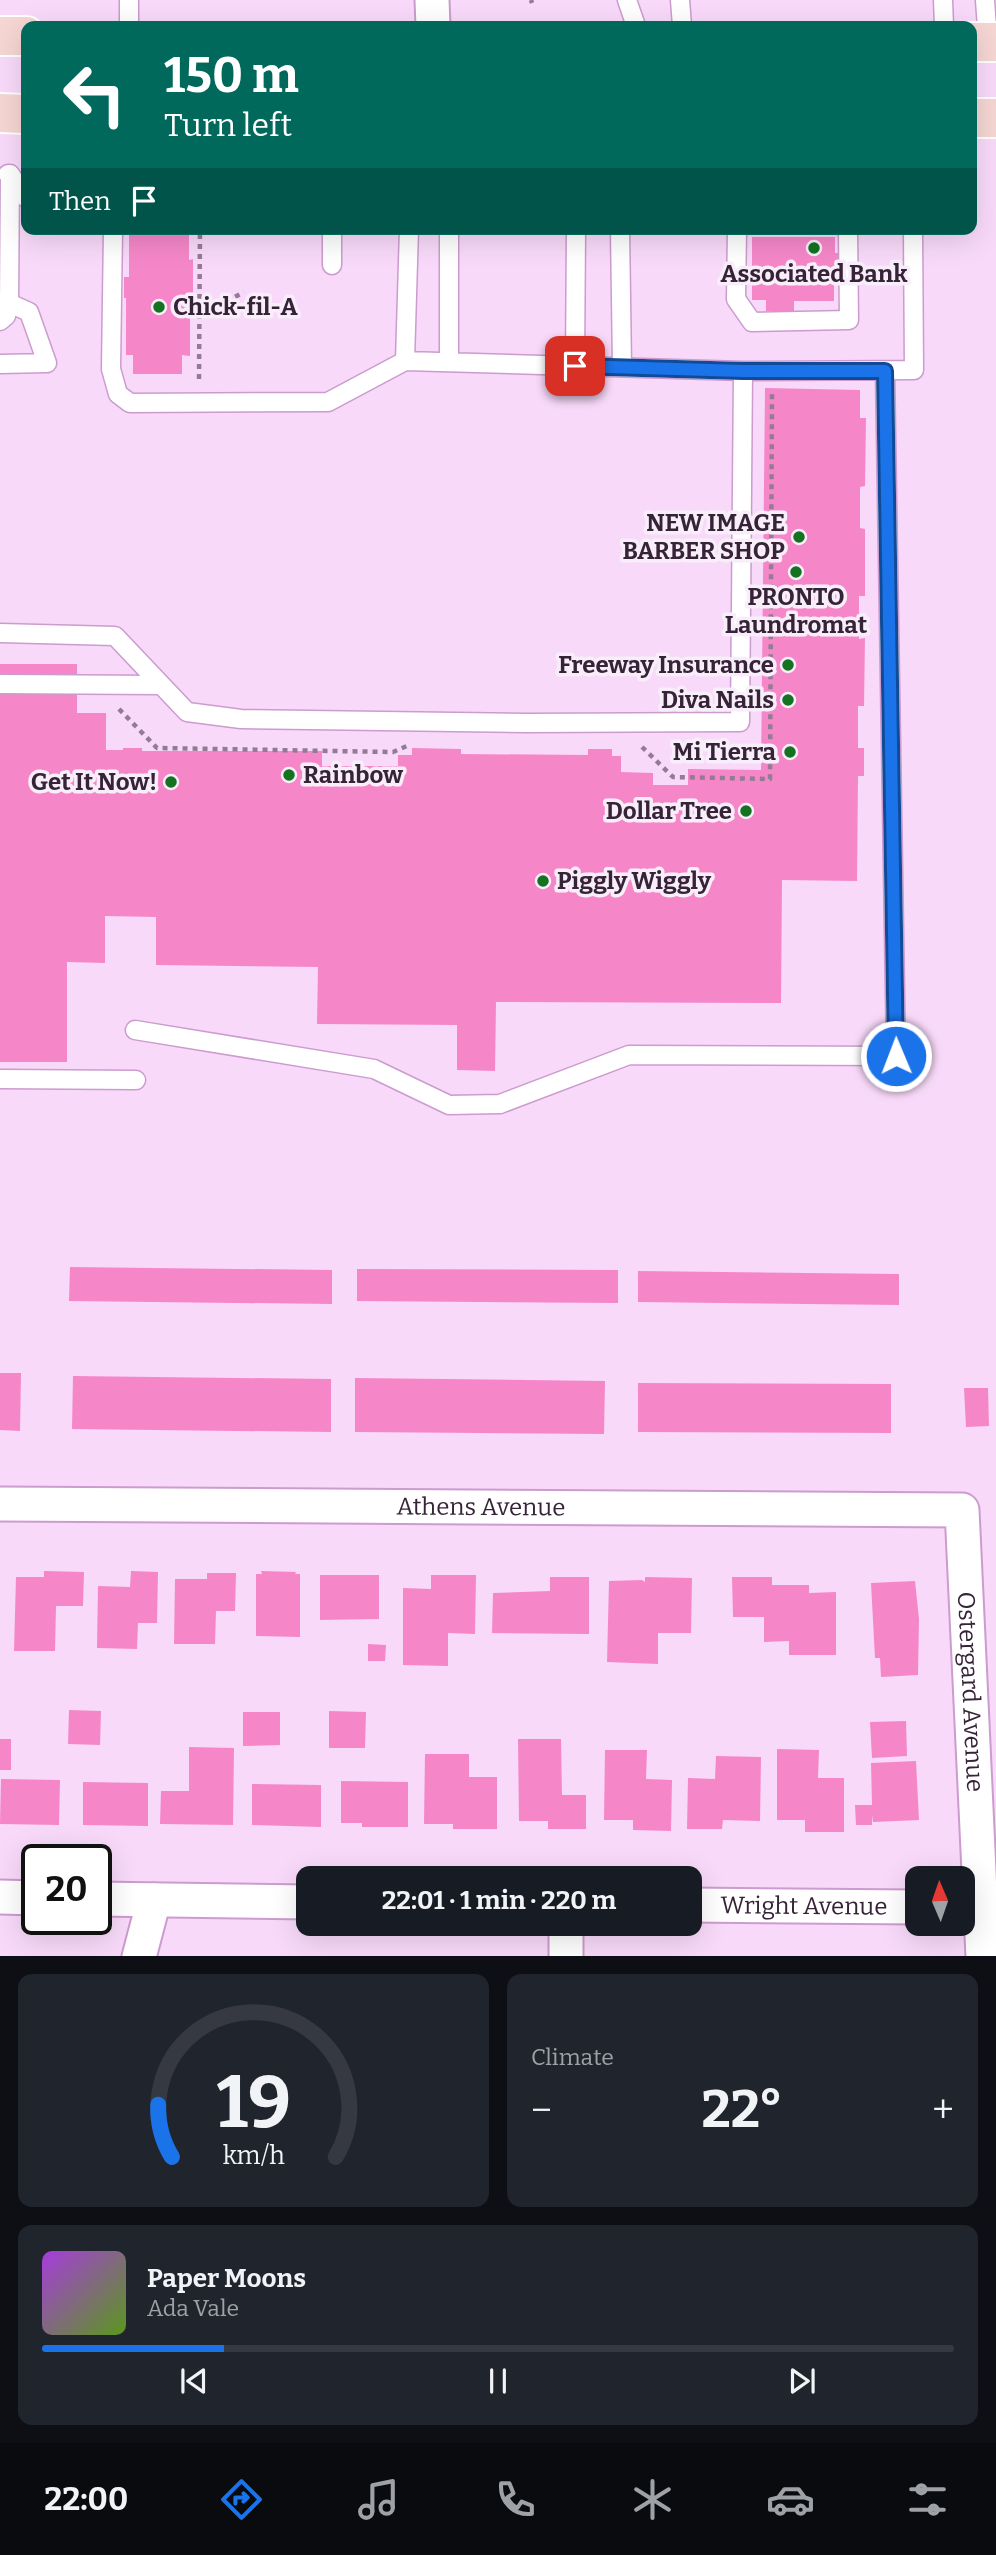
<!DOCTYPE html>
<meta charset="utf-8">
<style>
:root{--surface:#171b24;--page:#20242c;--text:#f1f3f6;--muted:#9ea1a6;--line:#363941;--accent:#1a73e8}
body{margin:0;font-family:Bitter,serif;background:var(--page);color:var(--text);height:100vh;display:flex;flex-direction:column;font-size:26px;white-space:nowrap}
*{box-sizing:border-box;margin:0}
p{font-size:23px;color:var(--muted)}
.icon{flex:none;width:38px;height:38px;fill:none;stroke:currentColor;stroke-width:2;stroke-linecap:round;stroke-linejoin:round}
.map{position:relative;height:1956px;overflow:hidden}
.drawer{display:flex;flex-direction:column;gap:18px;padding:18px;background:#0d0f14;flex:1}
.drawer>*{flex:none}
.top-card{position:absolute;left:21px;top:21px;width:956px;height:214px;border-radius:14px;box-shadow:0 7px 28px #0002;background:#00695c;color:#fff;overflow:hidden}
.needle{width:46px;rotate:358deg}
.tools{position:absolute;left:905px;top:1866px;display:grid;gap:14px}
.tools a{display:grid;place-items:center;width:70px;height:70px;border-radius:14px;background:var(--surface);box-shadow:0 7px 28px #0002;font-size:35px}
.speed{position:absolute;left:21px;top:1844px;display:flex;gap:14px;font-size:35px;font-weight:700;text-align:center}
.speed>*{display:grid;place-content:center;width:91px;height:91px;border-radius:50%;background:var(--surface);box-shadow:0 7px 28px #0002;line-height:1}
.speed .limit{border:4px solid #111;border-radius:10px;background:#fff;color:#111}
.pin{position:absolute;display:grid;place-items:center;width:60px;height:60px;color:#fff;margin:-30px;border-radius:14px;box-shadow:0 4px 10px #0006}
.me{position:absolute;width:77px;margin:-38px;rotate:359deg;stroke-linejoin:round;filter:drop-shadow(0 0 5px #0008)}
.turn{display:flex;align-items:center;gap:24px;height:147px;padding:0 28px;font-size:32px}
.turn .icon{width:91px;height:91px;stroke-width:2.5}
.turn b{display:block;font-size:49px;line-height:60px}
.then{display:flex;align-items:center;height:66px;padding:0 28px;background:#0003;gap:14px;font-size:26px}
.big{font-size:52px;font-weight:700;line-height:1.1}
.drawer .tile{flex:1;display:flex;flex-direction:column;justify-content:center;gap:10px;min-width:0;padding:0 24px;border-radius:14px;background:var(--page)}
.drawer .dial{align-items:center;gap:0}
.dial svg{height:182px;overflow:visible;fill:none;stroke:var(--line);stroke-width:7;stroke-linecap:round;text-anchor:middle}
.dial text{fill:var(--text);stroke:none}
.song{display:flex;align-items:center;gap:21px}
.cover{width:84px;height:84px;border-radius:10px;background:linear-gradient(135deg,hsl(280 70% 55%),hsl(90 70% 35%))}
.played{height:7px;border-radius:4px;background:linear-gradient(90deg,var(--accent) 20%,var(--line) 20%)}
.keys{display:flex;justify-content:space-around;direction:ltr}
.heat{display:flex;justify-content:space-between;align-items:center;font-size:38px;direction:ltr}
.drawer .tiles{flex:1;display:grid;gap:18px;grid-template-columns:1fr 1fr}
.tile:last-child{grid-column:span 2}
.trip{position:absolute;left:296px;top:1866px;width:406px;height:70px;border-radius:14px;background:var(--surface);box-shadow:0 7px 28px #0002;font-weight:700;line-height:70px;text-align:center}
.dock{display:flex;height:112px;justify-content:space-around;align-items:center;background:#090b0e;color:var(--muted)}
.dock .icon{width:49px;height:49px}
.dock .on{color:var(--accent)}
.dock b{font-size:32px;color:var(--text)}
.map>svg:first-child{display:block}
</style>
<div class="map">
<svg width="996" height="1957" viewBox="0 0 996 1957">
<rect width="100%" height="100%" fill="#f8d9f9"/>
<path fill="#f587c9" d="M129,229H189V260L193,259V317H190V356L182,355V374H133V355H126V298H124V277H129Z
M752,237H835V253H841V270L834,269V301H794V311H766V300H752Z
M765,388L860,390V418H866L865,486L860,487V528L865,529V596H859V639L865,638L864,706H858V748H864V776H858L857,881L782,880L781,1003L496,1002L495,1071L457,1070V1025L317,1024L318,967L156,965V917L105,916V963L67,962V1062H0V664H77V713H106V750H123V748H142V751H322V766H398V755H412V748L461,749V754L588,755V749H612V756H621V772L653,773V785H688V769L761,770Z
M70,1267L332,1270V1304L69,1301Z
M357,1269L618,1270V1303L357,1301Z
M638,1271L899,1274V1305L638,1302Z
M0,1373H21L20,1431L0,1430Z
M73,1376L331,1379V1432L72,1429Z
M355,1378L605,1381L604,1434L355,1432Z
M638,1383L891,1384V1433L638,1432Z
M964,1388H988L989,1426L966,1427Z
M44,1571L84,1572L83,1606H56L55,1651H14L16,1577H44Z
M131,1571L158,1572L157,1623H138L137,1649L97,1648L98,1586L130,1587Z
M261,1571L296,1572L295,1574H300V1637L256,1636V1574H262Z
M207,1573H236L235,1611H216L215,1644H174L175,1579H207Z
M320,1575H379V1619L320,1620Z
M431,1575H476L475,1634L448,1633V1666L403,1665V1588L431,1589Z
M550,1577H589V1634L492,1633L493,1593L550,1591Z
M645,1577L692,1578L691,1633H658V1664L607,1662L609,1581L642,1580L645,1582Z
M732,1577H772V1585H809V1593L836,1592V1655H789V1641L764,1642V1617H733Z
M915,1581L919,1619L918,1675L881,1677L880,1658H875L871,1583Z
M368,1644L386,1645L385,1661H368Z
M69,1710L101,1711L100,1745L68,1744Z
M329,1711L366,1712L365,1748H329Z
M243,1712H280V1745L243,1746Z
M906,1721L907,1756L872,1758L870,1722Z
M0,1739H11V1770H0Z
M518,1739H561L562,1795H586V1829H548V1821H519Z
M189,1747L234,1748L233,1825L160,1824L161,1791H189Z
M777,1749L819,1750L818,1778H844V1832H805V1820H777Z
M605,1750H647L646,1779L672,1780L671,1831L633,1830V1820H604Z
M425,1754H469V1777H497V1829H453V1824H424Z
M716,1756L761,1757L760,1821L723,1820L722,1829H687L688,1778L715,1779Z
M916,1761L919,1820L873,1822L872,1815V1825H856L855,1805H872L871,1763Z
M1,1779L60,1780L59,1825L0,1824Z
M341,1781L408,1782V1827H362V1823H341Z
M83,1782L148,1783V1826L83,1825Z
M252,1784L321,1785V1827L252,1825Z"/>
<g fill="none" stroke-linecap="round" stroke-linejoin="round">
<defs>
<path id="service" d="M129,0V26
M627,0L636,26
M680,0L682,26
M943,0L944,26
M985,0L988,42
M8,174H10L26,198
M113,229L111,369L118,394L130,403L328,402L405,361L743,371
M332,229V265
M449,229V362
M620,229L622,367
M737,229L736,299L752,322L849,320L848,229
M0,303H9L29,312L47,363L0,364
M0,321L6,316L9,303L10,174
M405,361L409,229
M575,366L576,229
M0,633L115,636L187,712L241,719L527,723L740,722L743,371L914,370L913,229
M0,684L160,685
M135,1030L374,1069L449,1105L500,1104L629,1055L896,1056L885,371
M0,1079L136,1080"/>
<g id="minor">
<path d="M432,0L433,26"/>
<path id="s1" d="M0,1504L962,1510L983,1957"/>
<path d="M0,1897L37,1898"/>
<path d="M96,1899L308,1902"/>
<path id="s2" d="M690,1905L917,1907"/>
<path d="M139,1957L154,1900"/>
<path d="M566,1957V1923"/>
</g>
<path id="primary" d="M0,36H26
M971,42H996
M0,113L26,114
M971,118H996"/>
</defs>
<use href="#service" stroke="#cc9bcf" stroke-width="21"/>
<use href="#minor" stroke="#cc9bcf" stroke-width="37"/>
<use href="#primary" stroke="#fff" stroke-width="42"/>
<path stroke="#947b95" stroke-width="4.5" stroke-dasharray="5 5" stroke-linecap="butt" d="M531,0L532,3
M200,316L244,292
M199,379L200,229
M119,709L157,748L393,752L407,746
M642,747L673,777L770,779L772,393"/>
<use href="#service" stroke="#fff" stroke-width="18"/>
<use href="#minor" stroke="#fff" stroke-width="33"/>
<use href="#primary" stroke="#f5d6d3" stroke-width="38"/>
</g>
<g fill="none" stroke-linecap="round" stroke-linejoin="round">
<defs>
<path id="route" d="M575,366L743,371H885L896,1056"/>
</defs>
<use href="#route" stroke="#114b97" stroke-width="18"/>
<use href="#route" stroke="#1a73e8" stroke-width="12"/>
</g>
<g fill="#147221" stroke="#f8eef9" stroke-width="2.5">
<circle cx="814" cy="248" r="7"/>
<circle cx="159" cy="307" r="7"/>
<circle cx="799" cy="537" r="7"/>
<circle cx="796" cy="572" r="7"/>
<circle cx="788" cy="665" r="7"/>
<circle cx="788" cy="700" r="7"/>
<circle cx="790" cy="752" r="7"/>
<circle cx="289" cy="775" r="7"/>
<circle cx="171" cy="782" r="7"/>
<circle cx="746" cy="811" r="7"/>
<circle cx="543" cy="881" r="7"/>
</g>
<g text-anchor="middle" stroke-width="7" stroke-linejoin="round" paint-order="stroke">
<g font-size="24" font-weight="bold" fill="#362337" stroke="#f8eef9" text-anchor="end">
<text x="814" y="282" text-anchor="middle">Associated Bank</text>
<text x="173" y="315" text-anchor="start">Chick-fil-A</text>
<text x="785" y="531">NEW IMAGE<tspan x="785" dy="28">BARBER SHOP</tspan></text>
<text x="796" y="605" text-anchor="middle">PRONTO<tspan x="796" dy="28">Laundromat</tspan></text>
<text x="774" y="673">Freeway Insurance</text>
<text x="774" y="708">Diva Nails</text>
<text x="776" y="760">Mi Tierra</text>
<text x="303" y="783" text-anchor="start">Rainbow</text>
<text x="157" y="790">Get It Now!</text>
<text x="732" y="819">Dollar Tree</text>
<text x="557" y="889" text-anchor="start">Piggly Wiggly</text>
</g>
<g font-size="24" fill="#362337" stroke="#f8eef9">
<text dy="8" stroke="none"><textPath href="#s1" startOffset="481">Athens Avenue</textPath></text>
<text dy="8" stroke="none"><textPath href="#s1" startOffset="1144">Ostergard Avenue</textPath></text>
<text dy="8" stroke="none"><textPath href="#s2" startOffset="114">Wright Avenue</textPath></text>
</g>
</g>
</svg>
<div class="tools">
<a><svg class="needle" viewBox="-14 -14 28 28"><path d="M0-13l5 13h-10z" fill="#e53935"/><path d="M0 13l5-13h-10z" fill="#9ea1a6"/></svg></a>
</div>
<div class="speed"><div class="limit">20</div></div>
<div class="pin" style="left:575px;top:366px;background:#d93025"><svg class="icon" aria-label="arrive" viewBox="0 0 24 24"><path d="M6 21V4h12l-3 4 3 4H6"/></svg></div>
<svg class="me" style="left:896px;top:1056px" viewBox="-20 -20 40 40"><circle r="17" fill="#1a73e8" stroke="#fff" stroke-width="3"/><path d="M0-11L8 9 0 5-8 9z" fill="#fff"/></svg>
<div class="trip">22:01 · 1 min · 220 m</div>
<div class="top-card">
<div class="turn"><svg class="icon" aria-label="left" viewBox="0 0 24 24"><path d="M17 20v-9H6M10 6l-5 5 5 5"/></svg><div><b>150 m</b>Turn left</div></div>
<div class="then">Then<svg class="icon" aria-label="arrive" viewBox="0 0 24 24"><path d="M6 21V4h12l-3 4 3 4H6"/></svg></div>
</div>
</div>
<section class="drawer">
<div class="tiles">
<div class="tile dial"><svg viewBox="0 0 100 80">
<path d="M14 69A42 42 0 1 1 86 69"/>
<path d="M14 69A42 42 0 0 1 8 46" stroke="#1a73e8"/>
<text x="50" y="56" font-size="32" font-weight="700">19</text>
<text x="50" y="72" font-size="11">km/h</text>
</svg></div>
<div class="tile"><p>Climate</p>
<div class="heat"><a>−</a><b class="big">22°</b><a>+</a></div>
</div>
<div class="tile">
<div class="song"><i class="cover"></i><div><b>Paper Moons</b><p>Ada Vale</p></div></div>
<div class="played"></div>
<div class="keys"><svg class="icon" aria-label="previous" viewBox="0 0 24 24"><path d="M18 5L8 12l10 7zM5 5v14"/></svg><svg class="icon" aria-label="pause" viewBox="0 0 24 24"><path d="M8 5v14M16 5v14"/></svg><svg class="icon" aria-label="next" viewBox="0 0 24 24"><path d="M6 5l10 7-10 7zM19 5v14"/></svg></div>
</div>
</div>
</section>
<nav class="dock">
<b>22:00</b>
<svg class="icon on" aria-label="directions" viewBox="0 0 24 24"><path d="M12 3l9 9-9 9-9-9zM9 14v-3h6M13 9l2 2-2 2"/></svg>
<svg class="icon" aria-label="music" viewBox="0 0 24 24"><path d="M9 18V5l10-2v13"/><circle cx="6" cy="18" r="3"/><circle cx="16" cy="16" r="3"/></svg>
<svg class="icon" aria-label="phone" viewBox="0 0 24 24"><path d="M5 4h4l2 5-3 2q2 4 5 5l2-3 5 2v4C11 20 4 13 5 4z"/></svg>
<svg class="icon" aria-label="climate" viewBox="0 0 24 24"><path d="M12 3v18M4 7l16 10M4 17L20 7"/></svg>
<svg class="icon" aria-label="car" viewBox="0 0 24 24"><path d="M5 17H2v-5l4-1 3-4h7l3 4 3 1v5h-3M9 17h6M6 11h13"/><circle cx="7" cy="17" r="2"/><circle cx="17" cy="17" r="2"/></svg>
<svg class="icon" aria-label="filters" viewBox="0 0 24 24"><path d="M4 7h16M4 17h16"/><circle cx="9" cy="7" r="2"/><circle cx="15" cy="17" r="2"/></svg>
</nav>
